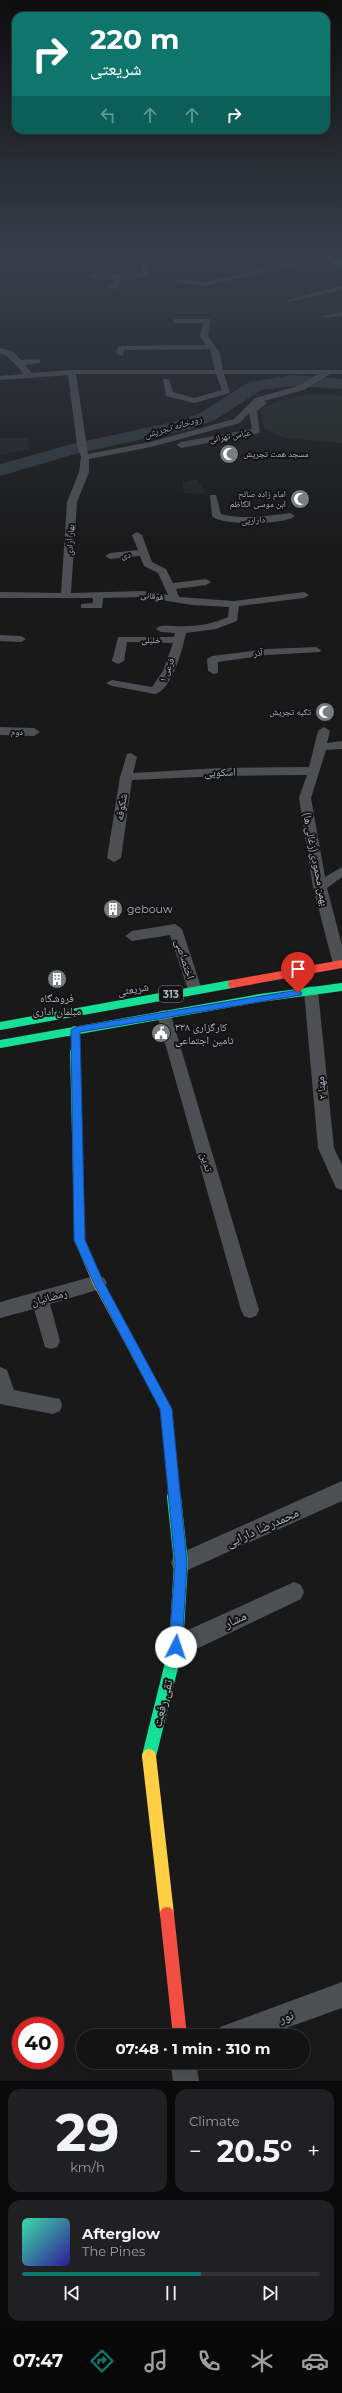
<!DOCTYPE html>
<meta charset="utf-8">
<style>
:root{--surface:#131314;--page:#202022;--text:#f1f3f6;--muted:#9d9ea0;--line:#323234;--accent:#0f766e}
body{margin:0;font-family:Montserrat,"Noto Naskh Arabic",sans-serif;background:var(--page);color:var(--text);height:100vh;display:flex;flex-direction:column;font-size:15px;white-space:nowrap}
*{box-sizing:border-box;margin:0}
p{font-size:13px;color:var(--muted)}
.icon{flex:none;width:22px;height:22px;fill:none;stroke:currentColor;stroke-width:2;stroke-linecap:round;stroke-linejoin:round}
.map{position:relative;height:2081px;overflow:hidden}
.side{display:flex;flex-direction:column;gap:8px;padding:8px;background:#0a0a0b;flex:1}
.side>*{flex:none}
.top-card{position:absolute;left:12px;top:12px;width:318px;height:122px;border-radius:12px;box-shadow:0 4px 16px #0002,0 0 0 1px var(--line);background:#0f766e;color:#fff;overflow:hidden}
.speed{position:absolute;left:12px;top:2017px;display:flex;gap:8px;font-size:20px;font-weight:700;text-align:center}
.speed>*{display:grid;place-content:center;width:52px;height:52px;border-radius:50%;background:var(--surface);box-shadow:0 4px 16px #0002,0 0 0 1px var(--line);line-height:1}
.speed .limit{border:6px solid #d22;background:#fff;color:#111}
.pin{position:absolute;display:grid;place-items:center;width:34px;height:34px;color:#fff;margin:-41px -17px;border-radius:50% 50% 50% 0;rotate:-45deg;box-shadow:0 0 4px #0007}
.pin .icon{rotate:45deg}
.me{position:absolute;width:44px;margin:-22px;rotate:4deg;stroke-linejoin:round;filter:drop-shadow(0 0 3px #0008)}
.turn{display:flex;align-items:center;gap:14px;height:84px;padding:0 12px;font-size:18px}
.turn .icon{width:52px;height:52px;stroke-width:2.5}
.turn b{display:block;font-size:28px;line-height:34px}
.lanes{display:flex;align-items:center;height:38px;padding:0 12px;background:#0003;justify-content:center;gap:20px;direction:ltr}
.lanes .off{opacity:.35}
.big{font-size:30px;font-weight:700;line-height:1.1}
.side .widget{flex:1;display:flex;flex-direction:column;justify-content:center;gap:6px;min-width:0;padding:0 14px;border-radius:12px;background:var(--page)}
.side .dial{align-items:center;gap:0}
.dial b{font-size:52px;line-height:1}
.song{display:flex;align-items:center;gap:12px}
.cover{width:48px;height:48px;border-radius:6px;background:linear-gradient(135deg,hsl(160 70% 55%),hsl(250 70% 35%))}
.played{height:4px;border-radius:2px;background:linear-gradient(90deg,var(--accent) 60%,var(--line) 60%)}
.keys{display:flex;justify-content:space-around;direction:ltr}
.heat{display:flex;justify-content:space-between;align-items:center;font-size:22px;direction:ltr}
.side .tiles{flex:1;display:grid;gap:8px;grid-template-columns:1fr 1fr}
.widget:last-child{grid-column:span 2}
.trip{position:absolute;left:76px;top:2029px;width:234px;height:40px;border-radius:20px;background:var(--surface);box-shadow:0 4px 16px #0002,0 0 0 1px var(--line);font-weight:700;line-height:40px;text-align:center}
.dock{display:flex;height:64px;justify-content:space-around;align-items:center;background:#080808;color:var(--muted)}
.dock .icon{width:28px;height:28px}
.dock .on{color:var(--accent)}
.dock b{font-size:18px;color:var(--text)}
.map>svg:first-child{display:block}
</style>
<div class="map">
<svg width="342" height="2081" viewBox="0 0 342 2081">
<rect width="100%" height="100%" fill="#19191a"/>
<path fill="#232325" d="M0,438H28L30,449L0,455Z
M197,479L206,494L184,493L182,482Z"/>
<path fill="#232924" d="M323,394L342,396V443L285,438L264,429L260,409C281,399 300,395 323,394Z"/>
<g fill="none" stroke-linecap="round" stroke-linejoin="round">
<path fill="#31393f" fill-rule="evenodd" d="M293,375L342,379V389L293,386L261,390L215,420L195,428L75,454L0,476V464L72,444L182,420L202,412L249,382Z"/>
<path fill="#4e4f52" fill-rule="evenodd" d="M141,254H147L148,277L121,278L119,287L115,289L102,286L112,285L114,278H92L89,276L92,274H142Z
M326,254L328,257L206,286L174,282L178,280L206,282Z
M342,286V290L290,302L286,300Z
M342,312V316L326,318L322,316Z
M177,319H210L208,336L220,353L223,370H342V374H330L304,390L264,401L267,403L257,411L260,433L181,448L177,445L181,442L252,429L249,413L240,423L151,447L89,459V472L77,502L71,593L142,591L168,595L158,573L144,566L140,556L110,559L105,556L110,553L138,550L132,535L137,532L142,535L152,562L166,569L173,583L206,579L211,582L206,585L176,589L179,597L234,601L304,592L309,595L304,598L239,606L237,621L216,629L186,633C183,648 172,690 155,694L112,686L106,683L112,680L152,687L163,671L173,643L127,642L124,661L118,664L112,661L118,637H174L175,633L161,632L156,629C160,624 168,626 174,626C193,627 211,625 228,617L229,607L192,605L142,597L103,598L102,608H81V604L93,603V598H0V592L61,593L67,502L79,472L81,457L77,445L68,375L0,380V376L24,374L7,356L0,353V348L13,352L21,360L40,359V363L25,365L32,373L72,370H215L210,349L124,350L123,356L116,354L117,348L121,346L206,345L200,336L203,323H174V319ZM76,374H216L222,390L194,398L173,392L169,379H163L166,396L194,403L230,393L224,374H318L298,386L255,398L234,419L150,442L88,454Z
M210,495H216L221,514C244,520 267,516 290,513L295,516C286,525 221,526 212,516Z
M0,635L21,636L26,639L21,642L0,641Z
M316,647L321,650L320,652L267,655L218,662V673L214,674L208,671L207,659L212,656L267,649Z
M0,727L34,728L40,732L34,736L0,735Z
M324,727L330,731L327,743L342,741V749L326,750L311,798L325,877L342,867V877L327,888L342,945V968H335L333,964L313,887L299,798L307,775L220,776L132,780L121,858L114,862L107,858L120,777L127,754L131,753L137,757L133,773L220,768L309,767L318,731Z
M175,924L182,929L202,990L200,994H190L188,990L170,935L132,941L125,936L132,931Z
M311,986L316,987L318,991L334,1148L342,1165V1190L336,1188L318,1148L304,991L306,987Z
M164,1010L169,1011L171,1015L259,1310L256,1316L250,1318L244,1316L241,1310L157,1015L159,1011Z
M98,1275L104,1278L107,1283L104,1288L50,1304L60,1341L57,1347L51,1349L45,1347L34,1309L0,1318V1302Z
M0,1367L7,1370L14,1390L60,1399L62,1405L60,1411L53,1414L0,1404Z
M342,1481V1501L181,1573L174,1570L171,1563L174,1556Z
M294,1582L301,1585L304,1592L301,1599L184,1655L176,1658L168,1655L165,1647L168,1639Z
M342,1982V2008L264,2036H216L220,2027Z
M170,2062H196L199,2081H173Z"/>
<path stroke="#16e098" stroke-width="4.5" d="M322,254L342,265"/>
<path stroke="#16e098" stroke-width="8" d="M0,1026L232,984
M75,1030V1053
M0,1044L260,998L342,987"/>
<path stroke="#16e098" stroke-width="10" d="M75,1052L79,1220
M172,1472L175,1498"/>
<path stroke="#16e098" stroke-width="14" d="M149,1756L176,1647L181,1563L174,1497"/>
<path stroke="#ffcf43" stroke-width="10" d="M79,1220L80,1241L98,1283L166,1409L172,1472"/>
<path stroke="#ffcf43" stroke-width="14" d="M149,1756L167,1914"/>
<path stroke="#f24e42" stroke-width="8" d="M232,984L342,964"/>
<path stroke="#f24e42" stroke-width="14" d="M167,1914L180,2036"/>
</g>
<linearGradient id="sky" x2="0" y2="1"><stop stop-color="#0e0e0e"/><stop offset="0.47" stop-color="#383e49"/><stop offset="1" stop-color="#383e49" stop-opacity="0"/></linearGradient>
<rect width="342" height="545" fill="url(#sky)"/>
<path fill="#1a73e8" stroke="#114b97" d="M298,990L302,993L301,995L80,1032L85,1240L103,1281L172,1409L187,1563L182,1647L180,1651L176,1653L171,1651L169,1647L175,1563L160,1409L95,1286L74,1240L71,1030L75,1027Z"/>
<defs>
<symbol id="mosque-disc" viewBox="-11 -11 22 22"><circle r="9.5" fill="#797c81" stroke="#141416"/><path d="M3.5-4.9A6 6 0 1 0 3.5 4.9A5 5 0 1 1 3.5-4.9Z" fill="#fff"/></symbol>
<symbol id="building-disc" viewBox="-11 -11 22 22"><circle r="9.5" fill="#797c81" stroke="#141416"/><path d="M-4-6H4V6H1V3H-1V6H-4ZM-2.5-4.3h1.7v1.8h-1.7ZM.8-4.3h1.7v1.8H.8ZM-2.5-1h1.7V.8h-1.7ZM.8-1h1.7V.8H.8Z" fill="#fff"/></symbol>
<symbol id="civic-disc" viewBox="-11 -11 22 22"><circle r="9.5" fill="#797c81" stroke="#141416"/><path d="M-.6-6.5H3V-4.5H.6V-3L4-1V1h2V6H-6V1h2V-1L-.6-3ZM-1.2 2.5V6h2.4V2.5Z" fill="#fff"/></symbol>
</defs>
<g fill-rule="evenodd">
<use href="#mosque-disc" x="218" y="443" width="22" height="22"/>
<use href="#mosque-disc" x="289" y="488" width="22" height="22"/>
<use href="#mosque-disc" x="314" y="701" width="22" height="22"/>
<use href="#building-disc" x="102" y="898" width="22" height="22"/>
<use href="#building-disc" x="46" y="968" width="22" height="22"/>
<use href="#civic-disc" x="150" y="1022" width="22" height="22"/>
</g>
<g text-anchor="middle" stroke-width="4" stroke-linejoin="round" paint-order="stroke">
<g font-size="9" fill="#acb1b9" stroke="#141416">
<text transform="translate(230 436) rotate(-10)" y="3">عباس تهرانی</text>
<text transform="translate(253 520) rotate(-4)" y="3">داراریی</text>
<text transform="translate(70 540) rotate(-87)" y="3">بهار آزادی</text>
<text transform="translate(126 555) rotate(-6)" y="3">دی</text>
<text transform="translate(152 596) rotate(8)" y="3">فوقانی</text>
<text transform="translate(151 640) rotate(1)" y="3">خلیلی</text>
<text transform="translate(258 653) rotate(-7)" y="3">آذر</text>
<text transform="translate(167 670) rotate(-67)" y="3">فرعی ۱</text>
<text transform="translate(17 732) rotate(2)" y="3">دوم</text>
</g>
<g font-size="9" fill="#acb1b9" stroke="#141416" text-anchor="end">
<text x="243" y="457" text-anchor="start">مسجد همت تجریش</text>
<text x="286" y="497">امام زاده صالح<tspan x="286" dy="10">ابن موسى الكاظم</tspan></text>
<text x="311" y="715">تکیه تجریش</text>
</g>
<g font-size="10" font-style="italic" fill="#869fb1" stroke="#141416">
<text transform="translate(173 426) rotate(-16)" y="4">رودخانه تجریش</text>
</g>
<rect fill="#141416" stroke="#7e8288" stroke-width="1" x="159" y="986" width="24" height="16" rx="3"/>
<g font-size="10" font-weight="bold" fill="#acb1b9">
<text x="171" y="998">313</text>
</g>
<g font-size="11" fill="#acb1b9" stroke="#141416">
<text transform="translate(220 772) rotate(-2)" y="4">اسکویی</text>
<text transform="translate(121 807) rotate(-81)" y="4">شکوفه</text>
<text transform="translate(316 859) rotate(79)" y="4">بهمن محمودی(زغالی ها)</text>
<text transform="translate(185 959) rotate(72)" y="4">اختصاصی</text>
<text transform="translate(133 989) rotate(-10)" y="4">شریعتی</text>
<text transform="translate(321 1088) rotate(-96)" y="4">مهنا ۲</text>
<text transform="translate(207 1162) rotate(74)" y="4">تدین</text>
<text transform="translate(49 1297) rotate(-15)" y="4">رمضانیان</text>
</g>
<g font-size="11" fill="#acb1b9" stroke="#141416" text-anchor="start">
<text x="127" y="913">gebouw</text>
<text x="57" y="1002" text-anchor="middle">فروشگاه<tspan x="57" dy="13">مبلمان اداری</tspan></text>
<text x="175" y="1031">کارگزاری ٣٣٨<tspan x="175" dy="13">تامین اجتماعی</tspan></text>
</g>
<g font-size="13" fill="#acb1b9" stroke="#141416">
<text transform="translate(262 1527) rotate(-24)" y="5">محمدرضا دارایی</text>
<text transform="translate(235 1619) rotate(-25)" y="5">مشار</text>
<text transform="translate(162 1703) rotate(-76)" y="5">تقی رفعت</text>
<text transform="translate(286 2016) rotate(-20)" y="5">نور</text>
</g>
</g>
</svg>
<div class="speed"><div class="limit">40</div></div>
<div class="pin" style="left:298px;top:993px;background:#d93025"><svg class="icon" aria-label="arrive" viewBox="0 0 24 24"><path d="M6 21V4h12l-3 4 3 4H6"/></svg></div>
<svg class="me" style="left:176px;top:1647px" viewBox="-20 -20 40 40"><circle r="19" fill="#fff"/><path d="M0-13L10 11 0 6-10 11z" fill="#1a73e8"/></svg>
<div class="trip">07:48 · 1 min · 310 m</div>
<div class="top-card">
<div class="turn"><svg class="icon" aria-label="right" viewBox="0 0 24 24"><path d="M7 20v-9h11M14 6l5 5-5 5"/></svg><div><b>220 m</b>شریعتی</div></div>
<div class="lanes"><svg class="icon off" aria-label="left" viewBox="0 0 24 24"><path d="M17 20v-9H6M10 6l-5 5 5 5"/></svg><svg class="icon off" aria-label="ahead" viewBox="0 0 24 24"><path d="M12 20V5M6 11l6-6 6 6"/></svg><svg class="icon off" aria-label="ahead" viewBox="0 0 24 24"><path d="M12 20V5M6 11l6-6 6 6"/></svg><svg class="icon" aria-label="right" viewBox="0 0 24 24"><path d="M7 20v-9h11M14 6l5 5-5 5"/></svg></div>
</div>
</div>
<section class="side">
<div class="tiles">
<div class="widget dial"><b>29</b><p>km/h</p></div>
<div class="widget"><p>Climate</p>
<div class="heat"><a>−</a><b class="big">20.5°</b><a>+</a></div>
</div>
<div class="widget">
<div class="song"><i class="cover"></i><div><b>Afterglow</b><p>The Pines</p></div></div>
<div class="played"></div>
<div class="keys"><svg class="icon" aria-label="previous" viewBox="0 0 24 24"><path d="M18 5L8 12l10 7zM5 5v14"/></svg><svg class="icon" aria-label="pause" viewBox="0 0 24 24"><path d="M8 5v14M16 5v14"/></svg><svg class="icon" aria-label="next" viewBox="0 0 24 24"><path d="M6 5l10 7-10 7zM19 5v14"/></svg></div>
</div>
</div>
</section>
<nav class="dock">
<b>07:47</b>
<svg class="icon on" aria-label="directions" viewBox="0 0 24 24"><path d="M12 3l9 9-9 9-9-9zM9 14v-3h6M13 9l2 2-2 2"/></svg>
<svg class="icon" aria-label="music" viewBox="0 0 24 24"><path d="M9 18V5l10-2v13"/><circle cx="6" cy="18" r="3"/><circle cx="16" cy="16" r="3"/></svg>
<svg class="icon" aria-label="phone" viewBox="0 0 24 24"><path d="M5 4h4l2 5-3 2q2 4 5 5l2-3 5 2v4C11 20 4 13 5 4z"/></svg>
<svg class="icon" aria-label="climate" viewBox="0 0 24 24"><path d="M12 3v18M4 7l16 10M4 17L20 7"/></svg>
<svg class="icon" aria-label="car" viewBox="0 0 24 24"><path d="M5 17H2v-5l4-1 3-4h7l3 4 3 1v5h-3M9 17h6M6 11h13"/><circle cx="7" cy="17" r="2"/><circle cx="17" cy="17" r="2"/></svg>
</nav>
